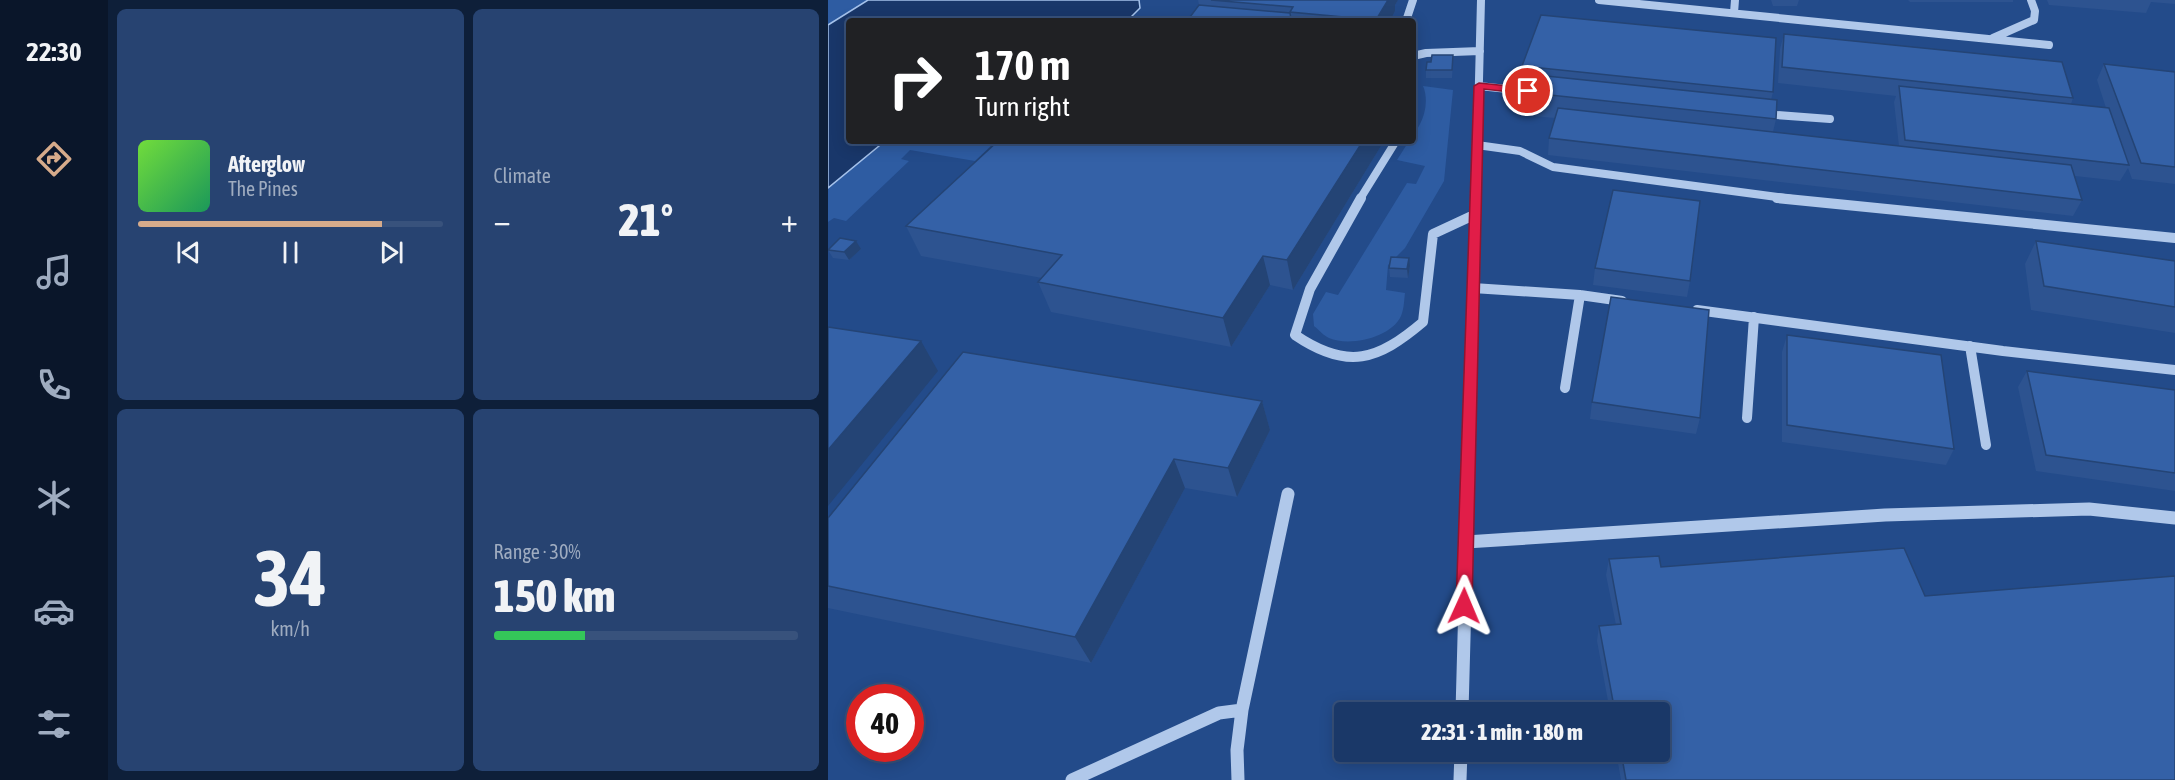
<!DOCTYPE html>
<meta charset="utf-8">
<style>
:root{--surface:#1a3868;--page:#274371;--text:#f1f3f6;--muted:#9facc0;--line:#38527c;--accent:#d6ab8b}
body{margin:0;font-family:"Asap Condensed",sans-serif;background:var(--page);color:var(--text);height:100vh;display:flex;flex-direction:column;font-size:22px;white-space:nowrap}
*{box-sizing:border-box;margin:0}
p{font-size:20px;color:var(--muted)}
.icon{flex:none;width:33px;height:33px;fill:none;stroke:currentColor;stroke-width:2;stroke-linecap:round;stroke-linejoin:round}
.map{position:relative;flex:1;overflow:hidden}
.side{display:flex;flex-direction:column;gap:9px;padding:9px;background:#0e1f39;width:720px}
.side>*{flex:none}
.hud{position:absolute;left:18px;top:18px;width:570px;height:126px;border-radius:6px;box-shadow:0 3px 15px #0003,0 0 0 2px var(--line);background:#202124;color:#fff;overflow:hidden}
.speed{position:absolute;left:18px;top:684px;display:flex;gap:12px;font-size:30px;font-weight:700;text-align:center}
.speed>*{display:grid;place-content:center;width:78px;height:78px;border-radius:50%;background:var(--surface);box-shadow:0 3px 15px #0003,0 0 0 2px var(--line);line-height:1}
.speed .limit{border:9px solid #d22;background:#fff;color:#111}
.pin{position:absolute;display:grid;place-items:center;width:51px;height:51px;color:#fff;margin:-26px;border:3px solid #fff;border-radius:50%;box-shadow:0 2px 6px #0007}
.me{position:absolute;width:66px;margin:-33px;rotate:1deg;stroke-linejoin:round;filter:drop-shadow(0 0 4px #0008)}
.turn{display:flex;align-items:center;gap:21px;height:126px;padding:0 30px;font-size:27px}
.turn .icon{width:78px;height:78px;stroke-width:2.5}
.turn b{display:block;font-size:42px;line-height:51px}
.big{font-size:45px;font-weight:800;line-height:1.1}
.side .tile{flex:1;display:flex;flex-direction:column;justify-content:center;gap:9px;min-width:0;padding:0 21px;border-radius:9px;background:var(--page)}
.side .dial{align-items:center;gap:0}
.dial b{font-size:78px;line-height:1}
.song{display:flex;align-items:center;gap:18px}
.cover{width:72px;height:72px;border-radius:9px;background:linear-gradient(135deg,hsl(100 70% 55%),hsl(150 70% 35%))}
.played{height:6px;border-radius:3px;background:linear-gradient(90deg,var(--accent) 80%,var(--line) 80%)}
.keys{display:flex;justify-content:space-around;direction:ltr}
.heat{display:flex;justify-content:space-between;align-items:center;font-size:33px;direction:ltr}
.charge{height:9px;border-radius:4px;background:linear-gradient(90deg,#34c759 30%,var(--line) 0)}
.side .tiles{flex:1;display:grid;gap:9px;grid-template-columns:repeat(2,1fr)}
.trip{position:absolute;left:506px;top:702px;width:336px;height:60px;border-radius:6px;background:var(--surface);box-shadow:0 3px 15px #0003,0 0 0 2px var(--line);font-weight:800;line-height:60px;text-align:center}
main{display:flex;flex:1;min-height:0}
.dock{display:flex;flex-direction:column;width:108px;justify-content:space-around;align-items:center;background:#0a162a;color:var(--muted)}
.dock .icon{width:42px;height:42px}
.dock .on{color:var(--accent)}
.dock b{font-size:27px;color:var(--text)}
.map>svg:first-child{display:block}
</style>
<main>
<nav class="dock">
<b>22:30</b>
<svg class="icon on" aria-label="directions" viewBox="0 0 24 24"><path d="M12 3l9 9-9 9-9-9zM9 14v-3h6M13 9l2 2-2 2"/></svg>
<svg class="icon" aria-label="music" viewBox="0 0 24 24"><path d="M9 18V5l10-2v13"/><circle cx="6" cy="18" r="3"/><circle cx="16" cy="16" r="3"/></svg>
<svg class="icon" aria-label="phone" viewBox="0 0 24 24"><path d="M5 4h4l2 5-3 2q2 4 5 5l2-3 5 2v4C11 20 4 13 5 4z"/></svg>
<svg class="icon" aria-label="climate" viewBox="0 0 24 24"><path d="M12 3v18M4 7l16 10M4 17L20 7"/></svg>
<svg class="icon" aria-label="car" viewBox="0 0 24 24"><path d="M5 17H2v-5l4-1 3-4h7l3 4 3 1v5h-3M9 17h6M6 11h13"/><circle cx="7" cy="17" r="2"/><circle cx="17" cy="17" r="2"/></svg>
<svg class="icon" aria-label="filters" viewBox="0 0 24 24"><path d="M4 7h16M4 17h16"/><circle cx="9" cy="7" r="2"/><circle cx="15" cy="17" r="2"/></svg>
</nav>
<section class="side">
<div class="tiles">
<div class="tile">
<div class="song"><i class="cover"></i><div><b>Afterglow</b><p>The Pines</p></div></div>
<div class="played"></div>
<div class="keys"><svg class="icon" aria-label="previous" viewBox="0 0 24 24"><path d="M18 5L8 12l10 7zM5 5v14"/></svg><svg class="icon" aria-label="pause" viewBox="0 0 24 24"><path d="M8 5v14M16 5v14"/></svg><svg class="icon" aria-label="next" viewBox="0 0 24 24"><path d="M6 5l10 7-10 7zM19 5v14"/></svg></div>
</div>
<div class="tile"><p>Climate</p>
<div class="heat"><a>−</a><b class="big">21°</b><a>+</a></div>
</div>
<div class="tile dial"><b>34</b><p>km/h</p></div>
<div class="tile"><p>Range · 30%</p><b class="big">150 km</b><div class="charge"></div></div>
</div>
</section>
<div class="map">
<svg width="1347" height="780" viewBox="0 0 1347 780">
<rect width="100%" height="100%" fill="#234b8a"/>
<path fill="#2e5ca2" d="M0,0H88L21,21L0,57Z
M595,86L625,90L616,181L577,248L560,265L558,290L577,293C576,301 576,309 573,316C563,338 521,347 501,338C496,336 491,330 486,326L485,314L498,292L510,295L579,183L588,184L597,166L569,160L581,141H585C585,133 589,130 592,124C598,113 600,97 595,86Z
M31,141H168L147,161L82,150L73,159L81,161L18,221L6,218L0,222V165Z"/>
<path fill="#19376a" stroke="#a5c2eb" stroke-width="1.5" d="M40,0H311L312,8L299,21H21V141H57L0,188V25Z"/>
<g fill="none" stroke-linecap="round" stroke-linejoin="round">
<path stroke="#b0c8ea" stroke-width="8" d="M771,0L1221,45
M906,13L907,0
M578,21L585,0
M1165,38L1206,20L1207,11L1203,0
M585,56L598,53L652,51
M651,86L707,92
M935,114L1002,119
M649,145L692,151L725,167L964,199
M532,199L568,141
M648,199L653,0"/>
<path stroke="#b0c8ea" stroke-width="10" d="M533,198L482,289L467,335C520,371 550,360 595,322L605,234L648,214
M949,198L1347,238
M645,288L752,295L794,301
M869,310L1175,351L1347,370
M1142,346L1158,445
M737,388L752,295
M919,418L926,317
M641,454L648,198"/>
<path stroke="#b0c8ea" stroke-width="13" d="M638,542L1057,515L1261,509L1347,518
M634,712L641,453
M244,780L391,713L414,710
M410,780L409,750L414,710L460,494
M632,780L633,752"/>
</g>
<path fill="#2d5390" d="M370,0H570L567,5V11L562,21H359L371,5Z
M943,0H971L969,6H945Z
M1080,0H1185V2H1082Z
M1219,0H1347V4L1323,2L1318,13L1221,5Z
M956,34L1245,98L1243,104L1278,108L1269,80L1276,64L1347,72V184L1304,179L1300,168L1292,181L1247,176L1254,200L1245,216L720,155L721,138L727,118L693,115V92L696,82H694V66L945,92L943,100L948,119L945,132L1071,146L1066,102L1068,96L950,83L952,49Z
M625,63L624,78H598V70Z
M556,141L465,290L442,285L403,347L223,312L210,282L214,278L93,256L78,226Z
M1208,241L1347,261V333L1203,310L1197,264Z
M33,249L21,260L5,258L0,250Z
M582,266L580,278L562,277L561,268Z
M767,268L862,281L859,297L765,285Z
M959,335L1126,449L1118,465L954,442V352Z
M1199,371L1347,390V491L1208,471L1190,387Z
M434,401L442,430L409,497L357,488L263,663L0,608V518Z
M764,402L872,418L868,434L762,419Z
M781,559L833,567L1097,596L1347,780H793L788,752H831V712H782L769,641L771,626L788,625L778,575Z"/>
<path fill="#244475" d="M560,0H570L567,5V11L562,21H548Z
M535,141H556L465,290L459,260Z
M28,241L33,249L21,260L16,252Z
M435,256L442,285L403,347L395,318Z
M581,258L582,266L580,278L579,269Z
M93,341L110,371L0,506V450Z
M434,401L442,430L409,497L400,468Z
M346,459L357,488L263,663L247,637Z"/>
<path fill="#3461a7" stroke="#244475" stroke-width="1.5" d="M383,0H560L548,20L462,12L465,7Z
M371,5L462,13L463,19L487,21H359Z
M713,15L948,38L945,92L694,66Z
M956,34L1234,62L1245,98L954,67Z
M604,55H625L624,70H598L599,62H603Z
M1276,64L1347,72V167L1313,163Z
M699,74L949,100L948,119L693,92Z
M1071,86L1281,108L1301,165L1077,140Z
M730,108L1243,165L1254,200L721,138Z
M170,141H535L459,260L435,256L395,318L210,282L234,255L78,226Z
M785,190L872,201L862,281L767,268Z
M12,238L28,241L16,252L0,250Z
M1208,241L1347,261V307L1216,286Z
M563,257L581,258L579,269L561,268Z
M783,297L881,310L872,418L764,402Z
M0,327L93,341L0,450Z
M959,335L1113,355L1126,449L959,425Z
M135,352L434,401L400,468L346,459L247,637L0,586V518Z
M1199,371L1347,390V473L1218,455Z
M1076,548L1097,596L1347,576V780H798L793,752H831V712H787L771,626L793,624L781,559L831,556L833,567Z"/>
<path fill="#e11d48" stroke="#92132f" stroke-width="1.5" d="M651,83L700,88L705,91L700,94L656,89L644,606L642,611L636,613L631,611L628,606L646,86Z"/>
</svg>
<div class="speed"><div class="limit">40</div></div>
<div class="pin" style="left:700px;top:91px;background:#d93025"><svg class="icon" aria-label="arrive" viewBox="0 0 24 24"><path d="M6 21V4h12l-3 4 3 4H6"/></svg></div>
<svg class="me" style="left:636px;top:606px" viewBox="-20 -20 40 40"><path d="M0-17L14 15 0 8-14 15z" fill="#e11d48" stroke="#fff" stroke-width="4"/></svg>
<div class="trip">22:31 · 1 min · 180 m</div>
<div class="hud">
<div class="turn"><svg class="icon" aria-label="right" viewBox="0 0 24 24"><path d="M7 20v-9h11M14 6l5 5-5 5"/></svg><div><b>170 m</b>Turn right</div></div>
</div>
</div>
</main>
